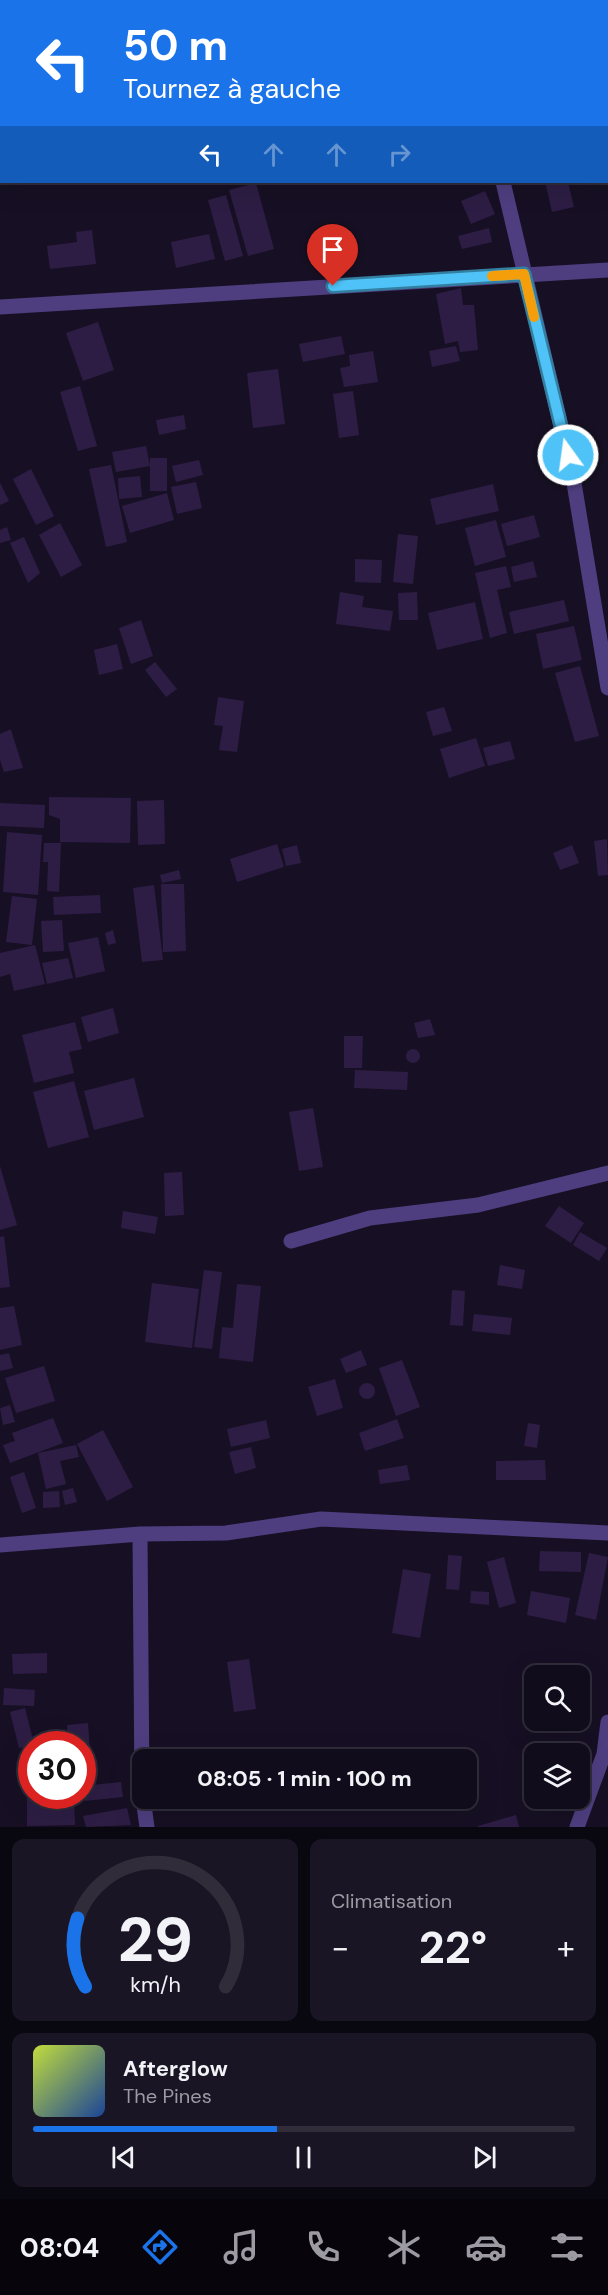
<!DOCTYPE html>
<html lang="fr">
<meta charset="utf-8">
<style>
:root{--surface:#110c1b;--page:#1a1524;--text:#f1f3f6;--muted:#9c9ba3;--line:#302c3a;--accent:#1a73e8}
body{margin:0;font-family:"DM Sans",sans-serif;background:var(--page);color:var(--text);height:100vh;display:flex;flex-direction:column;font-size:22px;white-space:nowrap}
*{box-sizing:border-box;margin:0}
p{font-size:20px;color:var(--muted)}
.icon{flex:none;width:33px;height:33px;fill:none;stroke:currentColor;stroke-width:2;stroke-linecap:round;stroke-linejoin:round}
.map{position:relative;height:1827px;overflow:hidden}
.drawer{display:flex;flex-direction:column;gap:12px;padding:12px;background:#09070f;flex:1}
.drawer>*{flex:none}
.hud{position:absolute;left:0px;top:0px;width:609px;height:183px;box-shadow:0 6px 24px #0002,0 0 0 2px var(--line);background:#1a73e8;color:#fff;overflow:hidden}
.controls{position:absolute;left:524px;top:1665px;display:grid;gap:12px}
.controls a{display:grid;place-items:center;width:66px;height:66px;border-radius:12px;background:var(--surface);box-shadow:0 6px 24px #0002,0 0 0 2px var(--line);font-size:30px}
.speed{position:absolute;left:18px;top:1731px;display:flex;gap:12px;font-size:30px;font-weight:700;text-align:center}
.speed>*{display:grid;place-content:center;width:78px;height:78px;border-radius:50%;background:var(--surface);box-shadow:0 6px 24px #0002,0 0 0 2px var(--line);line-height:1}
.speed .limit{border:9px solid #d22;background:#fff;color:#111}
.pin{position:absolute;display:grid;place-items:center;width:51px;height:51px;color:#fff;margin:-62px -26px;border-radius:50% 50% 50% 0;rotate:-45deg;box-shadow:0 0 6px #0007}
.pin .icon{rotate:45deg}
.me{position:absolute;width:66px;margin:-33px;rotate:346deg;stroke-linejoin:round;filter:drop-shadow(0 0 4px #0008)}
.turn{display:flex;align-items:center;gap:21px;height:126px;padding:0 24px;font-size:27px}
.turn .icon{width:78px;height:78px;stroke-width:2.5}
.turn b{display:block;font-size:42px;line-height:51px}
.lanes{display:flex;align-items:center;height:57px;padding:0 24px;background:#0003;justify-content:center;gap:30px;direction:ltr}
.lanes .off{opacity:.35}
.big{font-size:45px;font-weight:700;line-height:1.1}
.drawer .widget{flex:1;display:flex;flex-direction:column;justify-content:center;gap:9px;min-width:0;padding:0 21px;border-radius:12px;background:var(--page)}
.drawer .dial{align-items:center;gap:0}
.dial svg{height:156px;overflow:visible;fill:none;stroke:var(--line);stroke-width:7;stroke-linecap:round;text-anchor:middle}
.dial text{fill:var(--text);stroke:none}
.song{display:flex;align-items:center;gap:18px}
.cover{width:72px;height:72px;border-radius:9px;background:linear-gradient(135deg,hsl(70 70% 55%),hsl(220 70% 35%))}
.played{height:6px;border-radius:3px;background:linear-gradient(90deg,var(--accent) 45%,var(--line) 45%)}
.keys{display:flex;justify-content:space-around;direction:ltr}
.heat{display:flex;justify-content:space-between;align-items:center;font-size:33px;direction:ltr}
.drawer .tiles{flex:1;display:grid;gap:12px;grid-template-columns:1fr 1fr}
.widget:last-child{grid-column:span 2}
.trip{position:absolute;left:132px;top:1749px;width:345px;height:60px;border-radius:12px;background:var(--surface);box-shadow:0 6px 24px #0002,0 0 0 2px var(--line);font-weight:700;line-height:60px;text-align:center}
.menu{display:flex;height:96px;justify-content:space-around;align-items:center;background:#07050b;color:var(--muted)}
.menu .icon{width:42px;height:42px}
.menu .current{color:var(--accent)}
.menu b{font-size:27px;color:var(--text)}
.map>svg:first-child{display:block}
</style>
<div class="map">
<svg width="608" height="1827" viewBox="0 0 608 1827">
<rect width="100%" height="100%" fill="#171024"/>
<path fill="#2d1d44" d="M545,182H568L574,207L552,212Z
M256,183L274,249L248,256L229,190Z
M485,191L495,214L471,224L461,201Z
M226,195L243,256L225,261L208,200Z
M489,228L492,242L462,249L458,236Z
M92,230L96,264L50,269L47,246L77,242L76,232Z
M209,234L215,259L176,268L171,242Z
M461,288L463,305H474L478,350L460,352L458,341L445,344L436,294Z
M98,322L114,370L83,381L66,333Z
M341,336L345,354L303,362L299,344Z
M456,346L460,361L432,367L429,351Z
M373,351L378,382L344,387L340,368L350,366L349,355Z
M278,369L285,424L253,428L247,373Z
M80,386L97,446L78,451L60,392Z
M353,391L359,435L339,438L333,394Z
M184,415L186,429L159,435L156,420Z
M146,446L150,466L116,472L112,452Z
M150,458H167V491H150Z
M199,460L203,475L176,482L172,466Z
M111,465L127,542L106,547L89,469Z
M31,469L54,516L36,525L13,479Z
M140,476L142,497L119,499L118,478Z
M196,482L202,508L177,514L171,487Z
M0,483L9,501L0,505Z
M493,484L499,511L436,525L430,499Z
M167,493L174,520L130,533L122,506Z
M534,515L540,537L507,546L501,524Z
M496,520L506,557L475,566L465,528Z
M60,523L82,565L61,577L39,535Z
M7,527L11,540L0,543V530Z
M398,534L418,536L413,584L393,582Z
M24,537L40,573L28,583L10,543Z
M355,559L382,560L381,583L355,582Z
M533,561L537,577L514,582L511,567Z
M506,566L511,587L497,590L507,633L490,638L475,573Z
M340,592L364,596L362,607L393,611L390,631L336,624Z
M417,592L418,620H399L398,593Z
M564,600L569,621L514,634L509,612Z
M475,602L483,639L437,650L428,613Z
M141,620L153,656L131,664L119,628Z
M574,626L582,660L543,669L536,634Z
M117,644L123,669L99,675L94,650Z
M155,662L177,689L166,697L145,670Z
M580,666L599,736L575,742L555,673Z
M218,697L244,701L237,752L219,750L223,726L214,725Z
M444,707L452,731L433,736L426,712Z
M9,730H11L23,768L4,772L0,760V734Z
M476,738L485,766L449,778L440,749Z
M510,741L515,759L488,766L483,748Z
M49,797L131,798L130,843L60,842V819L49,815Z
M164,800L165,844L138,845L137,801Z
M0,803L45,805L44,828L0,826Z
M7,832L42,835L38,895L3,892Z
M607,839L608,875L598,876L594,841Z
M44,843H61L59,892L47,891L48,862H43Z
M277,844L284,867L237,882L230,859Z
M297,845L301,863L286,866L282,849Z
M572,845L579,863L560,870L553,853Z
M179,870L181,879L162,883L160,875Z
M161,884H184L186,951L163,952Z
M154,885L163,960L142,962L133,888Z
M100,895L101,913L54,915L53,897Z
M12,896L37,899L32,945L6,942Z
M62,920L64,951L43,952L41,921Z
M113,930L116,943L108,945L105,933Z
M98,937L105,971L76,978L68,943Z
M35,945L45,984L14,991L10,974L0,977V953Z
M68,958L73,978L47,984L42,963Z
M113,1008L119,1033L88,1042L81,1017Z
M430,1019L435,1035L418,1038L414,1023Z
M75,1022L82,1049L69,1052L74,1073L34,1083L22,1035Z
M344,1036H363L362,1068H344Z
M406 1056a7 7 0 1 1 14 0a7 7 0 1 1-14 0Z
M355,1070L408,1072L407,1090L354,1088Z
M134,1078L144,1117L94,1130L84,1091Z
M74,1081L89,1137L48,1148L33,1092Z
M313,1108L323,1167L299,1171L289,1112Z
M0,1166L17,1225L0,1230Z
M182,1172L184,1215L165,1216L164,1173Z
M559,1206L584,1223L571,1243L545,1226Z
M123,1211L158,1217L155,1234L121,1228Z
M580,1232L607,1248L599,1261L573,1245Z
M4,1236L10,1287L0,1288V1237Z
M500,1265L525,1270L522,1289L497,1285Z
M204,1270L222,1272L212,1349L194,1347Z
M152,1283L199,1289L192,1348L145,1342Z
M237,1284L261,1286L253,1362L219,1358L222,1327L233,1328Z
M452,1290L465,1291L463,1326L450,1325Z
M14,1306L22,1345L0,1350V1308Z
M474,1314L512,1318L510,1335L472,1331Z
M361,1350L367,1365L346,1373L340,1359Z
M9,1353L13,1368L0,1371V1355Z
M402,1360L420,1407L396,1416L379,1368Z
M44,1366L55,1401L16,1413L5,1378Z
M335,1379L343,1408L317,1416L308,1387Z
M359 1391a8 8 0 1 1 16 0a8 8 0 1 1-16 0Z
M10,1405L15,1422L3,1425L0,1408Z
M53,1418L63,1443L10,1463L3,1445L15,1441L12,1433Z
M397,1419L404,1438L365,1451L359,1433Z
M266,1420L270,1438L231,1447L227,1429Z
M528,1423L540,1425L537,1448L524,1446Z
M103,1430L133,1487L107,1501L77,1444Z
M76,1445L79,1457L60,1461L66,1484L46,1489L38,1453Z
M251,1447L256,1468L235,1474L229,1452Z
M545,1460L546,1480H496V1461Z
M407,1465L410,1480L380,1484L378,1470Z
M24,1472L36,1508L22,1513L10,1477Z
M73,1488L77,1502L65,1505L62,1491Z
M59,1491L60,1507L43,1508V1492Z
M540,1551L581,1552V1572L539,1571Z
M589,1553L608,1557L596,1620L575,1615Z
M448,1555L462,1556L459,1590L446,1589Z
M504,1557L516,1603L499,1608L487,1562Z
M403,1569L431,1574L420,1638L392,1633Z
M471,1591L489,1592V1605L470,1603Z
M531,1591L570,1598L566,1623L527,1615Z
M47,1653V1673L13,1674L12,1654Z
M249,1659L256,1709L234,1712L227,1662Z
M4,1688L35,1690L34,1706L3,1705Z
M25,1708L34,1744L19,1748L10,1712Z
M88,1723L92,1779L82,1780V1744H68L67,1725Z
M21,1767H32V1781H20Z
M121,1782L123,1797L85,1801L83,1786Z
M27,1786H32V1796H74L75,1825L27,1826Z
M127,1808L131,1825L86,1827L83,1816Z
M516,1815L519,1827H478V1826Z"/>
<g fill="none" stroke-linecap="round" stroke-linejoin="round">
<path stroke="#4e3e80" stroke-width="15" d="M461,0V2
M503,182L573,477L608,688
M0,307L608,270
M291,1241L370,1218L478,1205L608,1173
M140,1534L142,1792
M0,1545L140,1534L226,1533L321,1519L608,1533
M143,1798L147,1827
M577,1827L604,1754L608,1722"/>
</g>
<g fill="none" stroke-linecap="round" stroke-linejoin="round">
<defs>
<path id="route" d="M333,286L524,274L568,455"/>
</defs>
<use href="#route" stroke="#337fa1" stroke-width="15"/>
<use href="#route" stroke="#4fc3f7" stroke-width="10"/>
<path stroke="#f59e0b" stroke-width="10" d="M492,276L524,274L534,317"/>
</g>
</svg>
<div class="controls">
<a><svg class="icon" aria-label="search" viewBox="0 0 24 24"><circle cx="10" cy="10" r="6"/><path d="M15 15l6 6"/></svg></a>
<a><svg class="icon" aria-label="layers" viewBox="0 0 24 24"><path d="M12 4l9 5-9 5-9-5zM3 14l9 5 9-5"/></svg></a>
</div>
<div class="speed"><div class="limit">30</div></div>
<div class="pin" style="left:333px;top:286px;background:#d93025"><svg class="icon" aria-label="arrive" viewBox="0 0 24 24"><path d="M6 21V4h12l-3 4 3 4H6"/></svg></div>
<svg class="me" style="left:568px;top:455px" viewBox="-20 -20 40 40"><circle r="17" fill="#4fc3f7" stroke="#fff" stroke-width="3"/><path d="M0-11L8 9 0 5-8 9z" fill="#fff"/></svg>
<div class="trip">08:05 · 1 min · 100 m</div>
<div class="hud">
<div class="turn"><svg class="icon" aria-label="left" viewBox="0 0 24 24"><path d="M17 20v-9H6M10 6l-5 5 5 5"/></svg><div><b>50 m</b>Tournez à gauche</div></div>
<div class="lanes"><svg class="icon" aria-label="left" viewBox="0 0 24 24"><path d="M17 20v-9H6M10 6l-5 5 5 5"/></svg><svg class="icon off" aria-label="ahead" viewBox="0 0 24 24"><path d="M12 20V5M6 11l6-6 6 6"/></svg><svg class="icon off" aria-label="ahead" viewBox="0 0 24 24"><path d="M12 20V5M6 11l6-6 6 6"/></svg><svg class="icon off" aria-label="right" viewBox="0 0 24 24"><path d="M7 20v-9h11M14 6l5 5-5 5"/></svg></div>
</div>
</div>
<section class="drawer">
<div class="tiles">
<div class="widget dial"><svg viewBox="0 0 100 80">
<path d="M14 69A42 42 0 1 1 86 69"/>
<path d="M14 69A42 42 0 0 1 10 34" stroke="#1a73e8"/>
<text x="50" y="56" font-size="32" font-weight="700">29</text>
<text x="50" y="72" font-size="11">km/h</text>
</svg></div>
<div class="widget"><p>Climatisation</p>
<div class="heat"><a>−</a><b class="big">22°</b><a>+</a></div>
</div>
<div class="widget">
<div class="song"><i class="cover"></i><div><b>Afterglow</b><p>The Pines</p></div></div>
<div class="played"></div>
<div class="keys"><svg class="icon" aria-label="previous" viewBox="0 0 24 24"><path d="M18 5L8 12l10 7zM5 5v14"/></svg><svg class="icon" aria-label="pause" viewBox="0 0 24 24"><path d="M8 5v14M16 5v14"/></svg><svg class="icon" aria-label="next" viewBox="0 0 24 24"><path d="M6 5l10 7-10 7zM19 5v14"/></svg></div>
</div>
</div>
</section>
<nav class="menu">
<b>08:04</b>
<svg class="icon current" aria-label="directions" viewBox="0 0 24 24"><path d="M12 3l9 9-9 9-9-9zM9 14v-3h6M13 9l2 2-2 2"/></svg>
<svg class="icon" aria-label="music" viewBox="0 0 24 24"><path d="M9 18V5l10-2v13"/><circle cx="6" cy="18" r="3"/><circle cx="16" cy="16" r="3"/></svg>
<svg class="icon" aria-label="phone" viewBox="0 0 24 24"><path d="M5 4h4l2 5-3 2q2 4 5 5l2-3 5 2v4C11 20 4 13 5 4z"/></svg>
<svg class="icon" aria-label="climate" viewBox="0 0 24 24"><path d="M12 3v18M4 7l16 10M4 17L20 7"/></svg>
<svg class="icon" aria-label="car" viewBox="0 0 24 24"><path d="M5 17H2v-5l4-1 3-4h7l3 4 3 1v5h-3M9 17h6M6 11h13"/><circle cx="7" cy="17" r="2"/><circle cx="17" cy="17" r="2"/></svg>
<svg class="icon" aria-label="filters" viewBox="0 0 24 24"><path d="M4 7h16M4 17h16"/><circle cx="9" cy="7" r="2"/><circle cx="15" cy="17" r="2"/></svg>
</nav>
